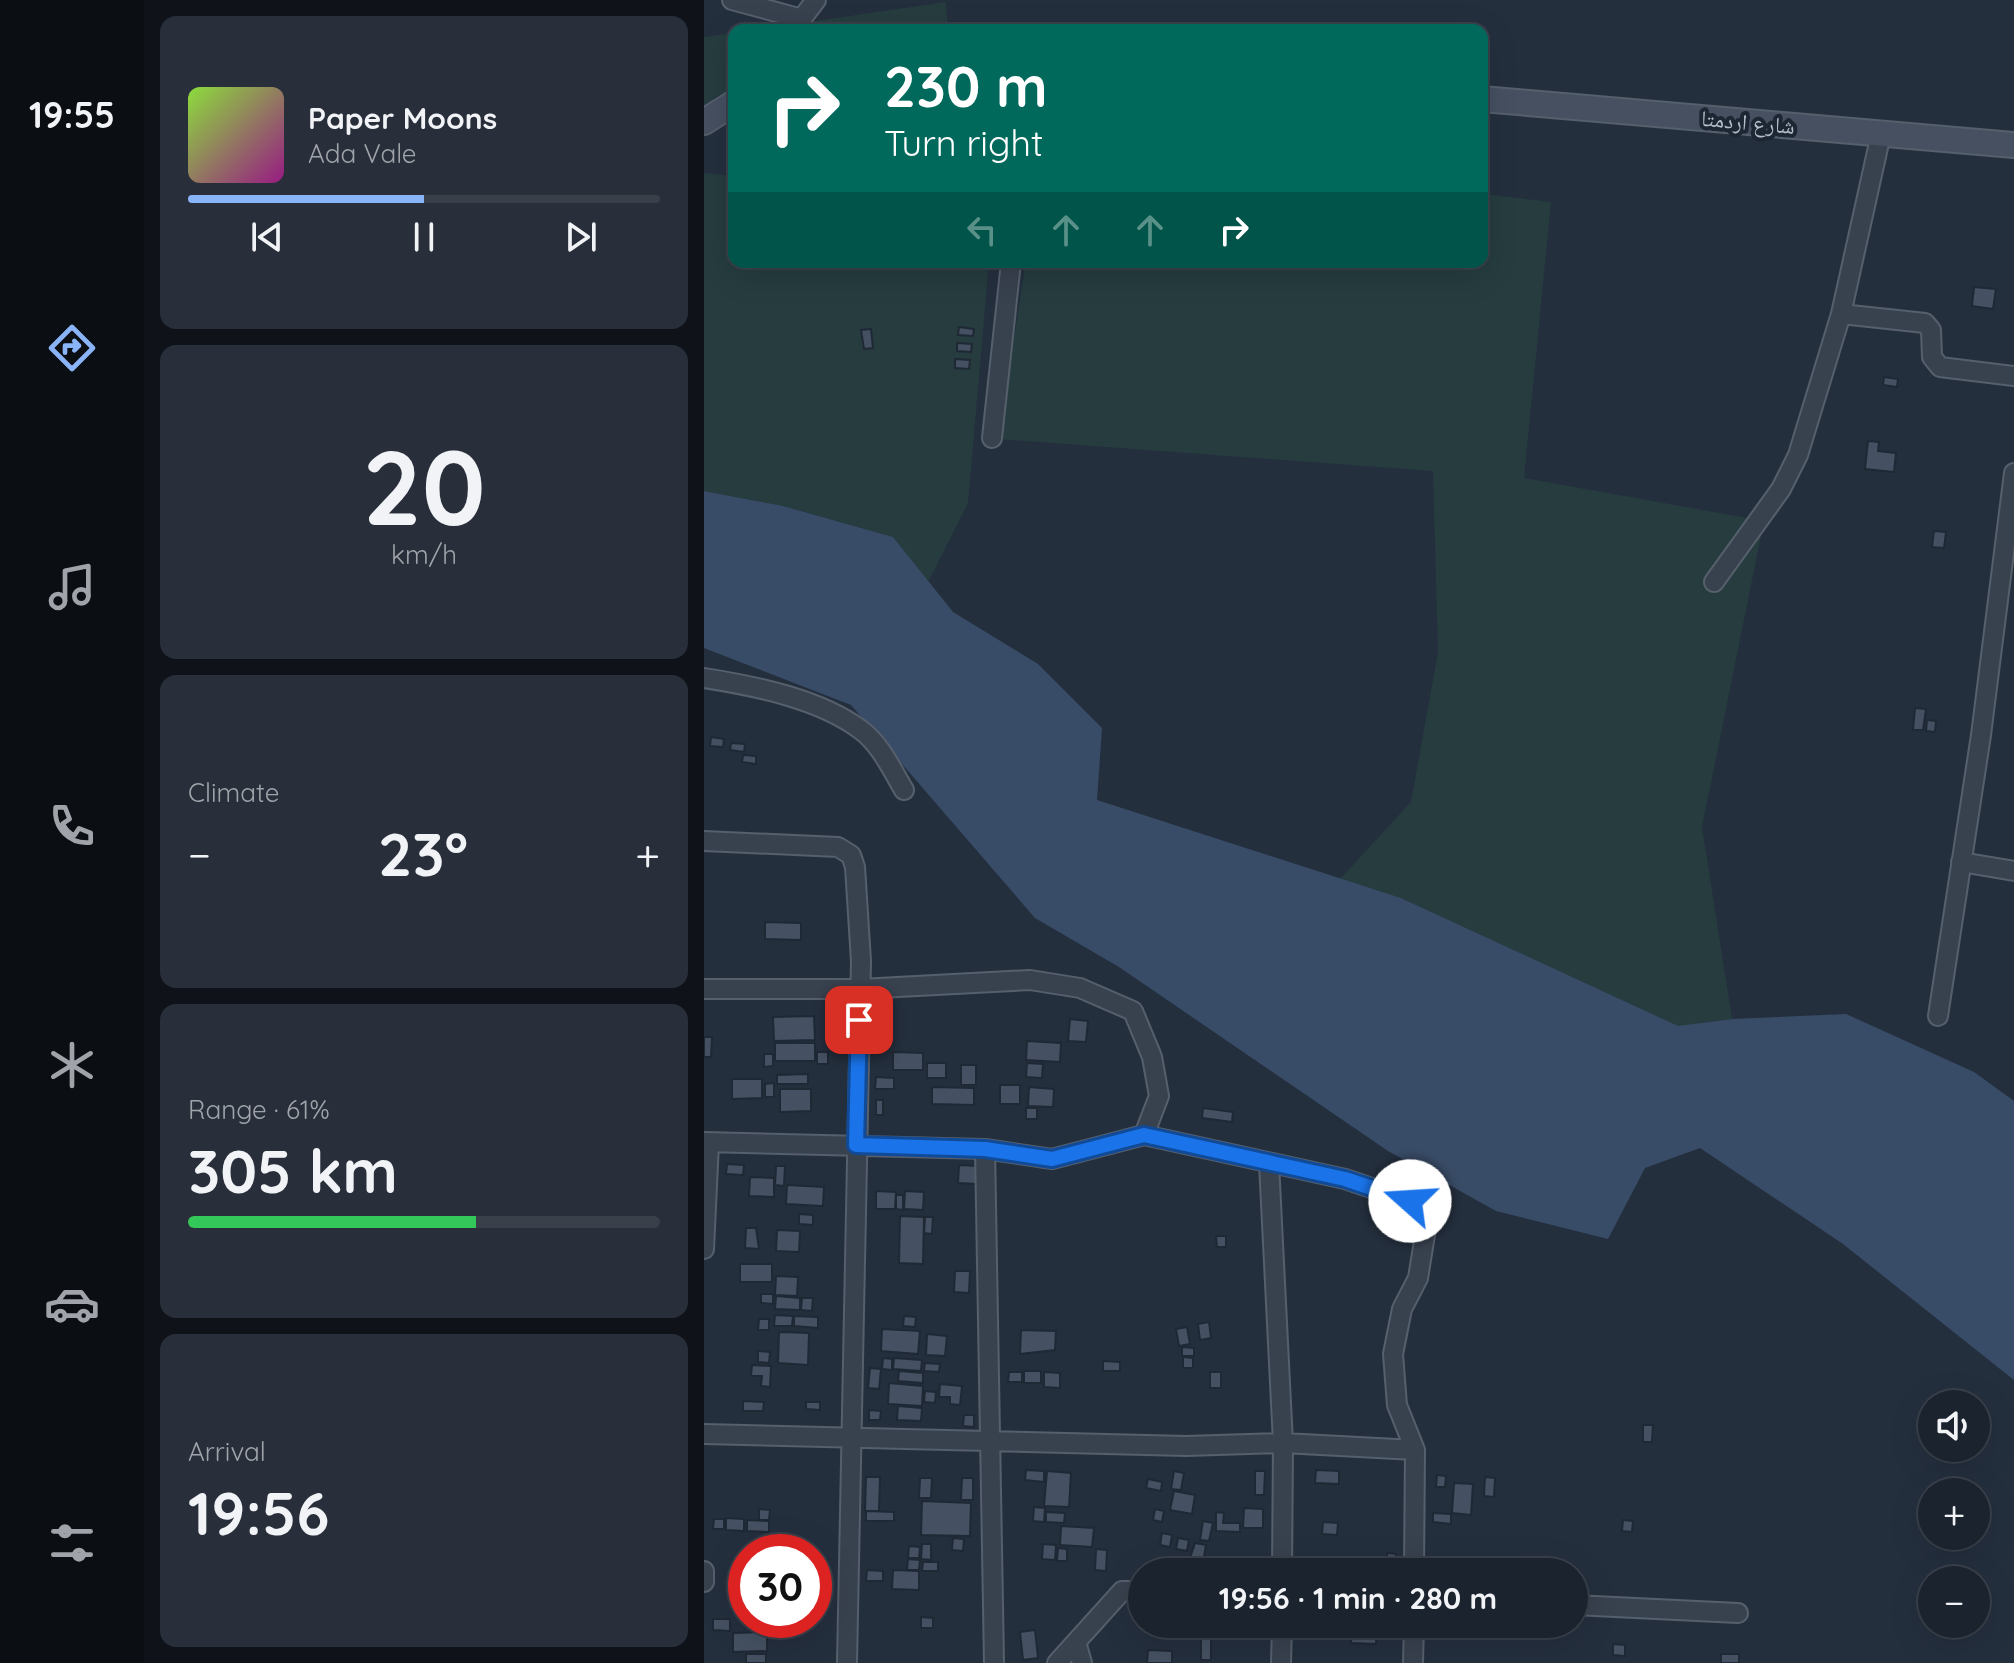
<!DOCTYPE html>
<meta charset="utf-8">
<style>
:root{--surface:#1b232e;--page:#282f3a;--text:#f1f3f6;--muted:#a0a4aa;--line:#39404a;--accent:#8ab4f8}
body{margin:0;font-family:Quicksand,"Noto Naskh Arabic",sans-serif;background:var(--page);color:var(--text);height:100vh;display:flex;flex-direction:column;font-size:30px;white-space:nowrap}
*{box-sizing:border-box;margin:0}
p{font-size:26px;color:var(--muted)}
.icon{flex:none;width:44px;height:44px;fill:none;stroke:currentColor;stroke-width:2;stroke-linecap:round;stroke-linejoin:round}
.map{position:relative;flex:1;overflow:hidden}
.sheet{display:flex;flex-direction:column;gap:16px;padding:16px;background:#0f1319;width:560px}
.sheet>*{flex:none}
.top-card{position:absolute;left:24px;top:24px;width:760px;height:244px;border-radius:16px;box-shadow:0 8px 32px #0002,0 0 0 2px var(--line);background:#00695c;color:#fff;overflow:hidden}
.fabs{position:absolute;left:1214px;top:1390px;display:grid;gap:16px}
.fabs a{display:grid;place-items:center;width:72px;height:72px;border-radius:50%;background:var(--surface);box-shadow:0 8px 32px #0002,0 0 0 2px var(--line);font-size:40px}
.speed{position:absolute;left:24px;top:1534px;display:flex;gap:16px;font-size:40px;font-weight:700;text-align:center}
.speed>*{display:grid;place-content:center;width:104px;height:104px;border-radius:50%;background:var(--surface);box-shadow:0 8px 32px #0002,0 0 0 2px var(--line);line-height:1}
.speed .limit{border:12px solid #d22;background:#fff;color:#111}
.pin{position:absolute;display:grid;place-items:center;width:68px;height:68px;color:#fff;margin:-34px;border-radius:16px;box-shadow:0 4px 12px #0006}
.me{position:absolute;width:88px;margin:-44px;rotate:289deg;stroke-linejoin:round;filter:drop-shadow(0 0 6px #0008)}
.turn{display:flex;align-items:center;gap:28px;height:168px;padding:0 24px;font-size:36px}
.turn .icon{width:104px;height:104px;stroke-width:2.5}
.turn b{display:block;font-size:56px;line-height:68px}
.lanes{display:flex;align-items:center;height:76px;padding:0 24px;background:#0003;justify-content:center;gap:40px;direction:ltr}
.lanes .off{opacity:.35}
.big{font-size:60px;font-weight:700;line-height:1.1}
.sheet .tile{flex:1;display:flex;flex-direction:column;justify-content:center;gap:12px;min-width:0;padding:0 28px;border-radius:16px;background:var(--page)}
.sheet .dial{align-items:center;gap:0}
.dial b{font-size:104px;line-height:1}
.song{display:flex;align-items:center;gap:24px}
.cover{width:96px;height:96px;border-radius:12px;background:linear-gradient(135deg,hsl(90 70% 55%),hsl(310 70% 35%))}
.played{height:8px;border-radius:4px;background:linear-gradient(90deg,var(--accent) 50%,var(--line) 50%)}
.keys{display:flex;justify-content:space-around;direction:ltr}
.heat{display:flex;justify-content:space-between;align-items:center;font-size:44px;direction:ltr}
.charge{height:12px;border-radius:6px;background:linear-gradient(90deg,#34c759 61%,var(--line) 0)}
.trip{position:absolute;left:424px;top:1558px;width:460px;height:80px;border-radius:40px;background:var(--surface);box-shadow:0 8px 32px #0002,0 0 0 2px var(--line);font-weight:700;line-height:80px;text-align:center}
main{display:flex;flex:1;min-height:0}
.tabs{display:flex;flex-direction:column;width:144px;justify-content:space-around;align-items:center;background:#0b0e12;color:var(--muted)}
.tabs .icon{width:56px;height:56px}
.tabs .current{color:var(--accent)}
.tabs b{font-size:36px;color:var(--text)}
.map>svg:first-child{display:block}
</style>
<main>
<nav class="tabs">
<b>19:55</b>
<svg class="icon current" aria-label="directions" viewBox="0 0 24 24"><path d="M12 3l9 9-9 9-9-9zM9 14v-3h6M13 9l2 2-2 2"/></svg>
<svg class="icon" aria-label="music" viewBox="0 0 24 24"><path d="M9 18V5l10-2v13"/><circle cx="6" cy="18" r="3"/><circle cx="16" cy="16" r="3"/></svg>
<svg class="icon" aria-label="phone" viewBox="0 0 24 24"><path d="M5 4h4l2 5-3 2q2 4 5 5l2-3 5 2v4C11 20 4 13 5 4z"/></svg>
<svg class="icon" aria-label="climate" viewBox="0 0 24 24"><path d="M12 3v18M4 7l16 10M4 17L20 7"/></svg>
<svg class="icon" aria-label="car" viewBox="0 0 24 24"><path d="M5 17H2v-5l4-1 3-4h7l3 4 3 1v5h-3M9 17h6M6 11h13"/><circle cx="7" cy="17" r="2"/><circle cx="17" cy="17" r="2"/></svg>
<svg class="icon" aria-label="filters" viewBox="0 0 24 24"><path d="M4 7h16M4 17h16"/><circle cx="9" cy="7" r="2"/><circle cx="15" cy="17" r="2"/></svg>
</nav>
<section class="sheet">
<div class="tile">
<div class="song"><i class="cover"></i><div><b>Paper Moons</b><p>Ada Vale</p></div></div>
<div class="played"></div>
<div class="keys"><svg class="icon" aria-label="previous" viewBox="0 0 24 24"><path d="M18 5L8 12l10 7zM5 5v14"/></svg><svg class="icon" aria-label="pause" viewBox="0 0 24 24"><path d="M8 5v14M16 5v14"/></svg><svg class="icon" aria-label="next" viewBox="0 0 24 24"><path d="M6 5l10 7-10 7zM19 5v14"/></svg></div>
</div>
<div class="tile dial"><b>20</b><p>km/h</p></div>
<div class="tile"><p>Climate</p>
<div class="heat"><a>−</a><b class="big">23°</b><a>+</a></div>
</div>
<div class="tile"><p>Range · 61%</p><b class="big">305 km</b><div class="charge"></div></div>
<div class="tile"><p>Arrival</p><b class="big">19:56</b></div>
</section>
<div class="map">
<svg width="1310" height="1663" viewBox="0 0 1310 1663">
<rect width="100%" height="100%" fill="#242f3e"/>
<path fill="#263c3f" d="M242,2L244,30H50Z
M30,33V90L13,96L0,107V37Z
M0,173L30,176V262H285L264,503L224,582L189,537L79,506L0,491Z
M778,194L847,202L820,478L1060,521L998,827L1028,1019L975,1027L697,898L636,879L707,802L734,652L729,471L294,439L322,262H778Z"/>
<path fill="#394c67" d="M0,491L79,506L189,537L249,612L334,664L398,728L393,800L697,898L974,1026L1029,1019L1142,1014L1270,1072L1310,1101V1380L1139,1244L996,1148L941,1168L904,1239L792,1211L684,1151L415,967L331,918L147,705L0,648Z"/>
<path fill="#455162" stroke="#1f2835" stroke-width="2" d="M1270,287L1292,289L1289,309L1268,306Z
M255,327L270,329L269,336L254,335Z
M167,329L169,348L160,349L157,330Z
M253,343L268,344L267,352L253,351Z
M251,359L266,360L265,369L251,368Z
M1180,377L1194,379L1193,387L1179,385Z
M1164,441L1175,442L1174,451L1192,453L1190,472L1161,469Z
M1230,531L1242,532L1240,548L1228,547Z
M1211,708L1222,709L1219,730H1209Z
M1223,720L1232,721L1231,732L1222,731Z
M7,737L20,739L19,747L6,746Z
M27,743L41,744L40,752L26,750Z
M39,755L52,756V764L38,762Z
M61,922L97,923V940L61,939Z
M110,1016L111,1040L70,1041L69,1017Z
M366,1019L384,1021L382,1042L364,1041Z
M0,1037H8L7,1057H0Z
M323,1041L357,1043L356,1062L322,1060Z
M71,1043H111V1061H71Z
M113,1052H124V1064H113Z
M189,1052L219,1053V1070H189Z
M60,1054H69V1066L60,1067Z
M223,1063H242V1078H223Z
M323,1063L339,1064L338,1078L322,1077Z
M257,1065H272V1085H257Z
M104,1074V1084H73V1075Z
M172,1077L190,1078V1089H171Z
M28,1079H58V1098L28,1099Z
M70,1083V1097H61V1084Z
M296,1085H316V1104H296Z
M228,1087L270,1088V1105L228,1104Z
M325,1087L350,1089L349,1107L324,1106Z
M76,1089H107V1111L76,1112Z
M172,1100H179V1115H172Z
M322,1108H333V1119H322Z
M499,1108L529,1112L528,1122L498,1118Z
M23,1164L40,1165L39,1175L22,1174Z
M255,1165L274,1166L273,1184L254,1183Z
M72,1166H81L80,1186L71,1185Z
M46,1177L70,1178V1197L45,1196Z
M83,1185L120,1187L119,1206L82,1204Z
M172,1191L192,1192L191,1209H172Z
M201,1191L220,1192L219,1210L200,1209Z
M192,1195H199V1210L192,1209Z
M95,1214L109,1215V1225L95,1224Z
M196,1216L220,1217L219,1264L195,1263Z
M221,1217H229L228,1234L220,1233Z
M42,1228H52L55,1249L41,1248Z
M73,1230L96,1231L95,1252L72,1251Z
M512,1236H522V1247H513Z
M36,1264H68V1282H36Z
M251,1271H266L265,1293L250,1292Z
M72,1276L94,1277L93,1296L71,1295Z
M57,1294H69V1304L57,1303Z
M72,1296L96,1298V1310L71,1309Z
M98,1298H109L108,1311L97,1310Z
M71,1315L89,1316L88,1326H70Z
M90,1316L114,1317V1328L90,1326Z
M200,1316L212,1317L211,1327L199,1326Z
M55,1319H65V1330H54Z
M505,1322L507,1338L496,1340L494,1324Z
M483,1327L486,1344L475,1346L472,1329Z
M178,1329L216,1331L214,1354L177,1351Z
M317,1330L352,1331L351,1350L316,1354Z
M75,1332L105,1333L104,1365L74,1363Z
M223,1334L243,1336L241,1356L222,1355Z
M478,1347L490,1348V1356H478Z
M54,1351L66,1352L65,1363L54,1362Z
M479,1357L489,1358V1368H479Z
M179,1358L188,1359V1370L178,1369Z
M190,1358L218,1360L217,1371L189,1369Z
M399,1361L416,1362V1371H399Z
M221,1363L236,1364L235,1372L220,1371Z
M48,1365L67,1366L66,1387L57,1386L58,1376H47Z
M166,1368L177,1369L175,1389L164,1388Z
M195,1371L219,1373V1383L194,1381Z
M320,1371H337V1383H320Z
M305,1372H318V1382H304Z
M340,1372L356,1373V1388L340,1387Z
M506,1372H517V1388H506Z
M185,1383L219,1386L218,1406L184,1404Z
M236,1384L258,1386L256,1405L246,1404V1397H235Z
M221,1391L232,1392L231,1403L220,1402Z
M39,1401L60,1402L59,1411H39Z
M102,1402H116V1410L102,1409Z
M194,1406L218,1408L217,1421L193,1420Z
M165,1410L177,1411L176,1420H165Z
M260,1415H270V1427L259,1426Z
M939,1425H949L948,1442H939Z
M322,1470L340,1471V1482L321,1480Z
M612,1470L635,1471V1484L611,1483Z
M343,1471L367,1473L365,1507L340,1506Z
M470,1471L480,1473L477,1490L467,1489Z
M551,1471H561L560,1495H551Z
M733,1475L742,1476L741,1487H732Z
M162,1477H176L175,1511H161Z
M781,1477L791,1478L790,1497L780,1496Z
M216,1478H228L227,1498H215Z
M258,1478H269V1500H257Z
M444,1479L458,1482L457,1491L442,1488Z
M750,1483L769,1484L767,1515L748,1513Z
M470,1491L491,1495L488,1514L466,1510Z
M218,1501L267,1503L266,1536L217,1535Z
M330,1507L341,1508L340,1522L329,1521Z
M540,1508L559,1509V1528H539Z
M55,1509L66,1510L65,1520H55Z
M451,1509L460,1511L458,1522L449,1520Z
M162,1511L190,1512V1521H162Z
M342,1512L361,1513L360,1523L342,1522Z
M512,1512L520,1513L519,1523H536V1532L512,1531Z
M729,1513L747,1514V1524L729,1522Z
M22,1518L40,1519V1531L22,1530Z
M10,1519H20V1529H9Z
M43,1520L65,1521V1532L43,1531Z
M919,1520L929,1521L928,1532L918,1531Z
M499,1521L509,1523L505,1541L496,1540Z
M619,1522L634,1523L633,1535L618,1534Z
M357,1526L390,1528L388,1547L356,1545Z
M458,1533L468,1535L466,1547L456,1545Z
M249,1538L260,1539L259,1551L248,1550Z
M474,1538L485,1540L483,1551L472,1549Z
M491,1543L502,1545L499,1563L485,1561Z
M218,1544H227V1560L217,1559Z
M339,1544L352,1545L351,1560L338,1559Z
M205,1546L216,1547L215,1558H204Z
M354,1548L363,1549V1561H353Z
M392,1549L403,1550L402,1571L391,1570Z
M683,1553L692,1554V1565L683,1564Z
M204,1559L216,1560L215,1570H203Z
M219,1562H234V1571H218Z
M163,1570L179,1571V1581H162Z
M189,1570L215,1571V1590L188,1589Z
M217,1617L229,1618V1628H217Z
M9,1619H26V1631L9,1630Z
M648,1626L673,1627L672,1644L647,1643Z
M331,1630L334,1658L319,1660L316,1632Z
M497,1630H507V1660H497Z
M63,1632V1651L29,1652V1633Z
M909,1644L921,1645V1656L909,1655Z
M444,1650L468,1651V1663H443Z
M42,1654H62V1663H42Z
M1017,1654H1035V1663H1017Z"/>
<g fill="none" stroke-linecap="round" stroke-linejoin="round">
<defs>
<path id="street" d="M28,0L98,19
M89,30L112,0
M1137,314L1221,323L1227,330L1228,357L1236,367L1310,376
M288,438L307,262
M1010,582L1077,489L1094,455L1137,314L1177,134
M0,678C51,686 116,699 157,730C177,745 188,770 200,790
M0,841L134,847L147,855L151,867L157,961L143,1663
M1257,862L1310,871
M0,989H156L326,980L376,988L429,1011L448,1057L455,1096L440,1135L348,1159L281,1149L0,1142
M1234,1016L1277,735L1310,473
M440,1135L641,1179L706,1201L721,1235L714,1278L698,1309L689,1354L693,1405L711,1450L710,1572
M281,1149L290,1663
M565,1163L579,1443L578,1572
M0,1249L5,1143
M0,1434L482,1446L579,1443L711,1450
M0,1571V1582
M870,1605L1034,1613
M372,1642L378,1663
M353,1663L418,1591H438
M577,1663L578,1624
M709,1663L710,1624"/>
<path id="secondary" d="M778,99L1310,145
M0,122L30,103"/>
</defs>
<use href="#street" stroke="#565f6c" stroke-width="22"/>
<use href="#secondary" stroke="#565f6c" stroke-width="28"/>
<use href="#street" stroke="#38414e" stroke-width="18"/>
<use href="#secondary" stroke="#465061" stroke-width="24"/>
</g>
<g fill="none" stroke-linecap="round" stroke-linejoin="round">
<defs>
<path id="route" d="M155,1020L152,1145L281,1149L348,1159L440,1135L641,1179L706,1201"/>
</defs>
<use href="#route" stroke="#114b97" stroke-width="20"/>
<use href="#route" stroke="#1a73e8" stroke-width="14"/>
</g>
<g text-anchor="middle" stroke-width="8" stroke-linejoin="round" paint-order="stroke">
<g font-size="22" fill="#b4bcc9" stroke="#1d2633">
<text transform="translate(1044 122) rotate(5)" y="8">شارع اردمتا</text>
</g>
</g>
</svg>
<div class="fabs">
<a><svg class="icon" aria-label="sound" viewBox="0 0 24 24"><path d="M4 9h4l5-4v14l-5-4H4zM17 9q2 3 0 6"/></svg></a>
<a>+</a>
<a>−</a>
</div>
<div class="speed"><div class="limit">30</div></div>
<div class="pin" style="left:155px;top:1020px;background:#d93025"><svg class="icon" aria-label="arrive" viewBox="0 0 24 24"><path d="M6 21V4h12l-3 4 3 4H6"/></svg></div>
<svg class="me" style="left:706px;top:1201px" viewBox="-20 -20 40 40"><circle r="19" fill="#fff"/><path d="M0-13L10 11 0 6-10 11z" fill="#1a73e8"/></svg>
<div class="trip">19:56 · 1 min · 280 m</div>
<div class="top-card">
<div class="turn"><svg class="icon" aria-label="right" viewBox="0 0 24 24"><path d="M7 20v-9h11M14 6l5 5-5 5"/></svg><div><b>230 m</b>Turn right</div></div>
<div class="lanes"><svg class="icon off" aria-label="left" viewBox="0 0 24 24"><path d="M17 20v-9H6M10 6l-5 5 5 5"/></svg><svg class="icon off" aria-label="ahead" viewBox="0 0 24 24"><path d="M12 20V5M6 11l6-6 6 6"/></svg><svg class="icon off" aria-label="ahead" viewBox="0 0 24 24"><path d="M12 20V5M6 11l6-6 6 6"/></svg><svg class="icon" aria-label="right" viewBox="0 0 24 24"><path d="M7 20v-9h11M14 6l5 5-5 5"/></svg></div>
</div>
</div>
</main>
